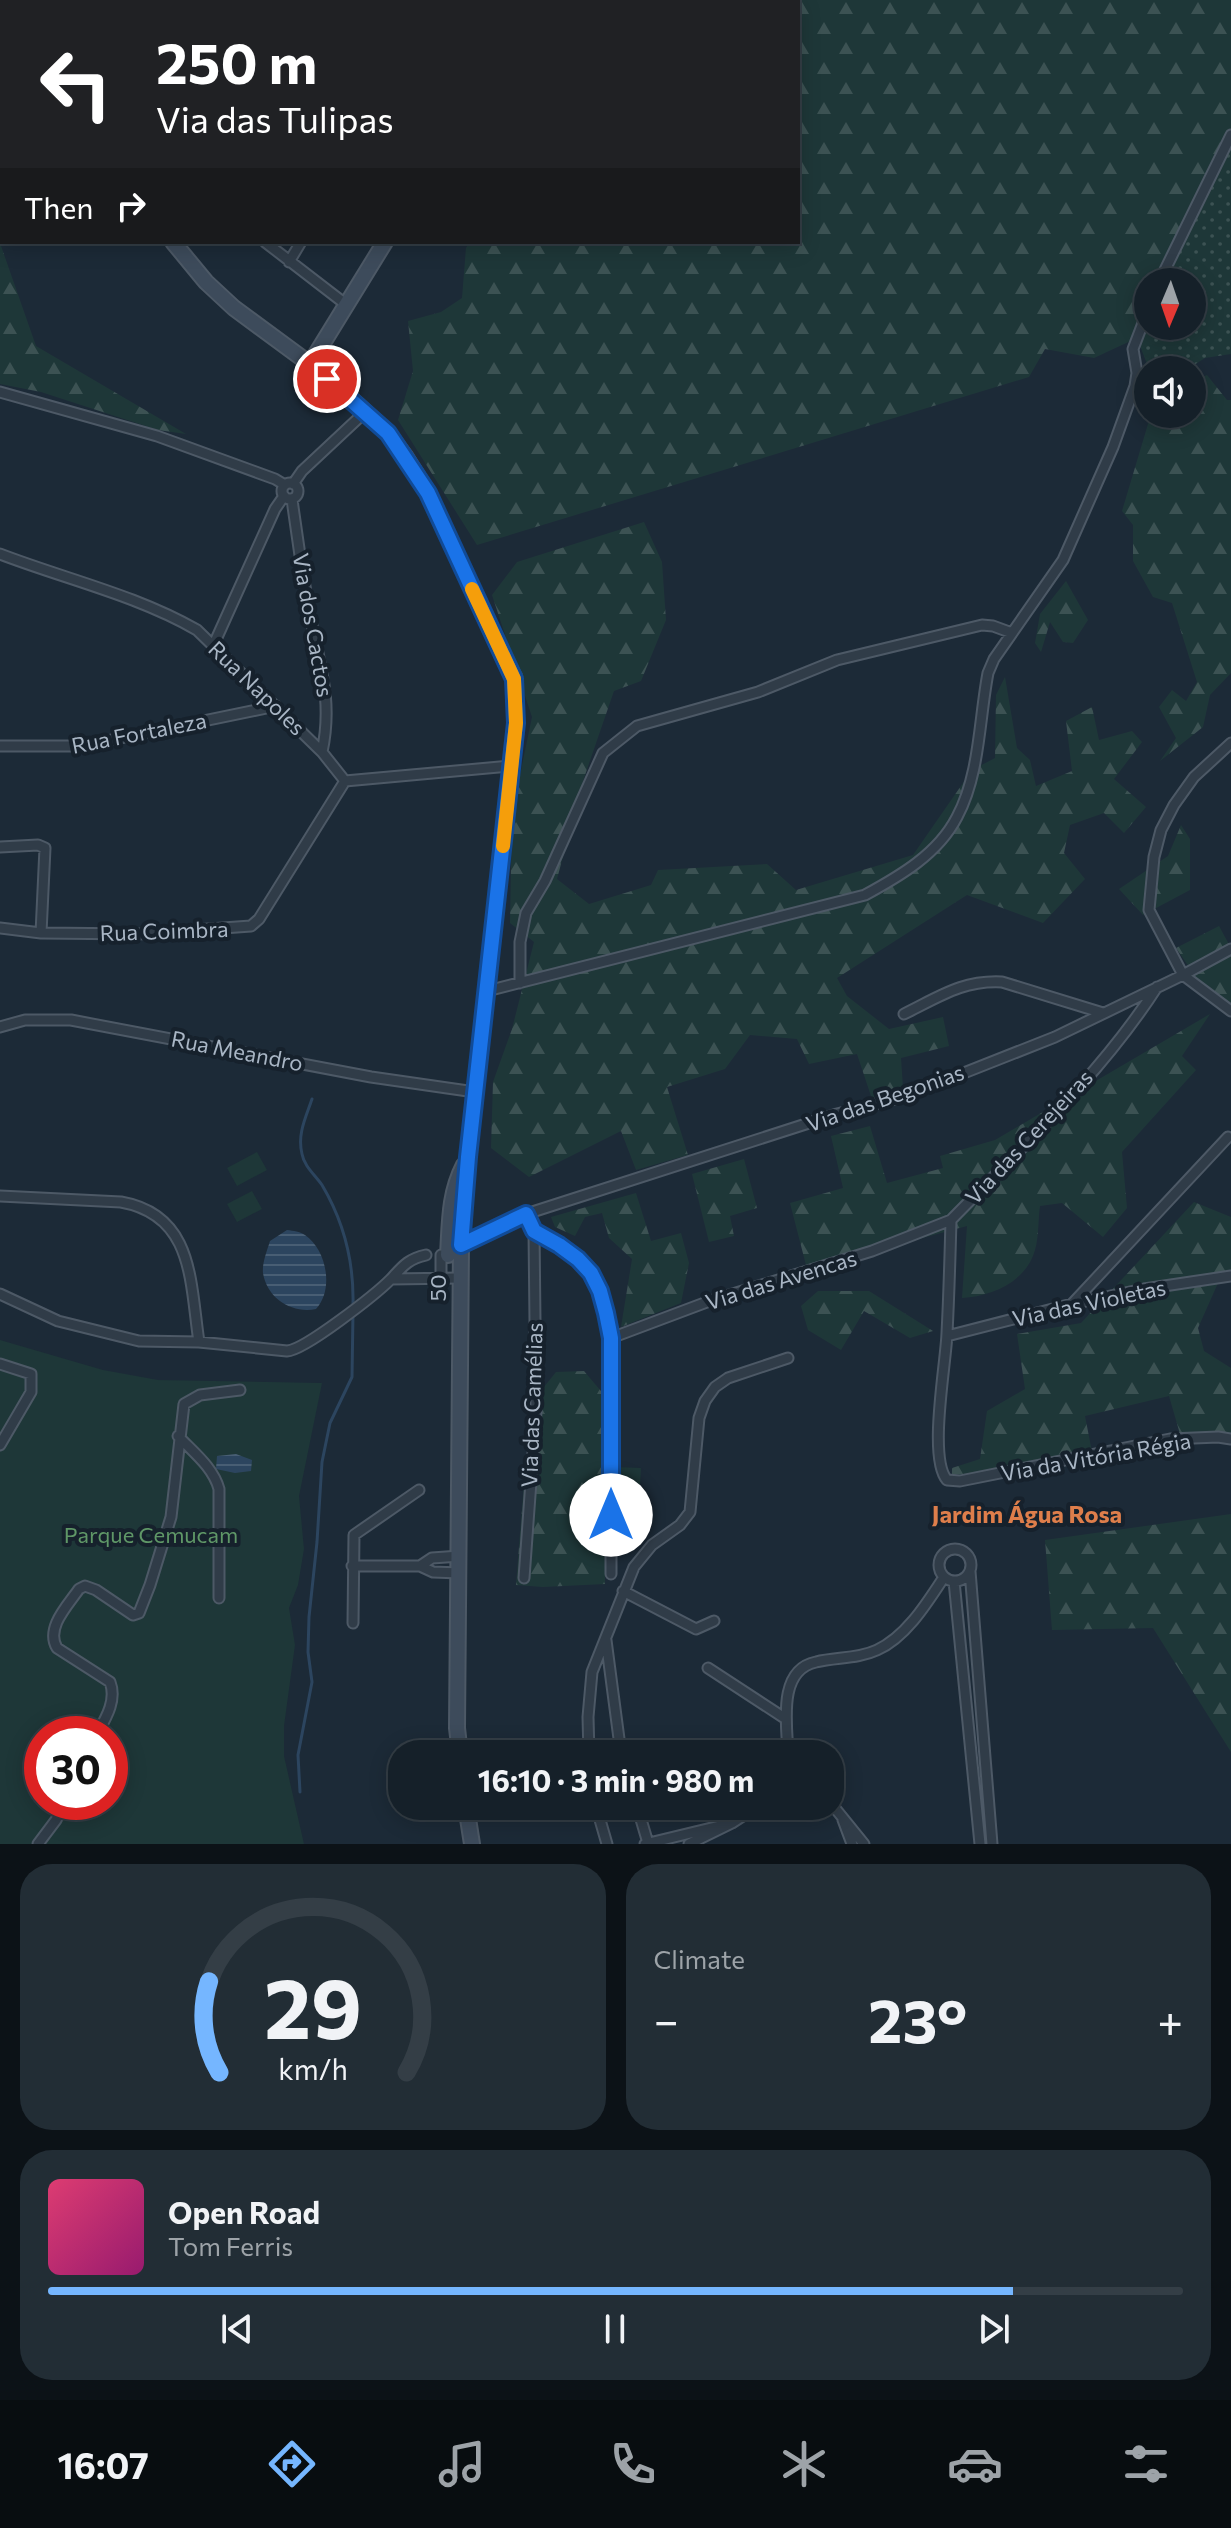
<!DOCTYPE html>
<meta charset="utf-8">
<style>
:root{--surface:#152029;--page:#222d35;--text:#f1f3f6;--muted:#9da3a8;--line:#343e46;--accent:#75b6ff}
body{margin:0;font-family:Commissioner,sans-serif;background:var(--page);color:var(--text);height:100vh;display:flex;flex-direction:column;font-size:30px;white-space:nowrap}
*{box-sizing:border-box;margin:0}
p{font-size:26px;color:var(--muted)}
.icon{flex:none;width:44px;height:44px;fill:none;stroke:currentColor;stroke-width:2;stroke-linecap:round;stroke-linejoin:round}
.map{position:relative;height:1844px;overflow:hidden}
.details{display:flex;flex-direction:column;gap:20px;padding:20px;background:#0c1217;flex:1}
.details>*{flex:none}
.guide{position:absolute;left:0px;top:0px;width:800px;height:244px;box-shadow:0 4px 20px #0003,0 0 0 2px var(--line);background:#202124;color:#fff;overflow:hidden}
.needle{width:52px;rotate:182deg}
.fabs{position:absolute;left:1134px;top:268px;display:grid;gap:16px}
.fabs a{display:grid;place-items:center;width:72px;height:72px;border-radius:50%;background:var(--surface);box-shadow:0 4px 20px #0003,0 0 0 2px var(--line);font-size:40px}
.speed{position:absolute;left:24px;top:1716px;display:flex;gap:16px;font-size:40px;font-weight:700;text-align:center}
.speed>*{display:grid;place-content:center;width:104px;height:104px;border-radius:50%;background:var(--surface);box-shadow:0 4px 20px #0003,0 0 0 2px var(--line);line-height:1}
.speed .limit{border:12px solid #d22;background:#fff;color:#111}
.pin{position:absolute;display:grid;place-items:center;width:68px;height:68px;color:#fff;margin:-34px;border:4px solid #fff;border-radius:50%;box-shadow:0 2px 8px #0007}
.me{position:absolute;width:88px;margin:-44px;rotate:0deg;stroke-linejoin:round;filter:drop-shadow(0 0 6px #0008)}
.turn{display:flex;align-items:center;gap:28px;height:168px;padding:0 24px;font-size:36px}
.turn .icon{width:104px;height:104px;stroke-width:2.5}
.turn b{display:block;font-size:56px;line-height:68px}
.then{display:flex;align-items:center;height:76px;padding:0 24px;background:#0003;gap:16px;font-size:30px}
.big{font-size:60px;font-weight:700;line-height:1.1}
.details .card{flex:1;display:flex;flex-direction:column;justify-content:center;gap:12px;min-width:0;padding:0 28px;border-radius:32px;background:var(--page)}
.details .dial{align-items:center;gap:0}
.dial svg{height:208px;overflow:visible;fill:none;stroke:var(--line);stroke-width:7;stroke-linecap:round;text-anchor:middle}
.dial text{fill:var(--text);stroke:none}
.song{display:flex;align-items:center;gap:24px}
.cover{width:96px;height:96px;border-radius:12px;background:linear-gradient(135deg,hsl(340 70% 55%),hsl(320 70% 35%))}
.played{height:8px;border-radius:4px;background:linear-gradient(90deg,var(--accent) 85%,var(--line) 85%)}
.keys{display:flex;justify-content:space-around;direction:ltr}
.heat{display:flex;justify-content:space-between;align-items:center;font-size:44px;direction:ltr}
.details .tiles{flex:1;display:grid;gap:20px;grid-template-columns:1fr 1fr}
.card:last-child{grid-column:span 2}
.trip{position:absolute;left:388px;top:1740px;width:456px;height:80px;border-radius:32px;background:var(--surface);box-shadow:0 4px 20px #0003,0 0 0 2px var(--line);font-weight:700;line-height:80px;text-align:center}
.tabs{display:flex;height:128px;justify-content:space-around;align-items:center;background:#080d10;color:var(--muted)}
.tabs .icon{width:56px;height:56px}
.tabs .current{color:var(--accent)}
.tabs b{font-size:36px;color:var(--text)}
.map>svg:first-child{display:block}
</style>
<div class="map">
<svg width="1231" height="1844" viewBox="0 0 1231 1844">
<defs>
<pattern id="grass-dots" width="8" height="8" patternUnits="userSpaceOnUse" patternTransform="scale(2)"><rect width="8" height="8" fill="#1e3738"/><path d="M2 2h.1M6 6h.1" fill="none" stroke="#3c5253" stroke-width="1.8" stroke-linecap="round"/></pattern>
<pattern id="forest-firs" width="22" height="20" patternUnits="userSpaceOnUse" patternTransform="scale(2)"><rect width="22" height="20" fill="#1e3738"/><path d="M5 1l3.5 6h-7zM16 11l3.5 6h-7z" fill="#3c5253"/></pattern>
<pattern id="water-rules" width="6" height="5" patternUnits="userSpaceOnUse" patternTransform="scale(2)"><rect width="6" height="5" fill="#2c455f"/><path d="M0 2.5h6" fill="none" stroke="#485e74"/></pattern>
</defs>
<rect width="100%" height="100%" fill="#1c2a37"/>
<path fill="url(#grass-dots)" d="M1231,135V354L1205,358L1186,370H1159L1147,364L1137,338L1148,314V326H1192V282H1163Z"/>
<path fill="url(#forest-firs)" d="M626,0H1231V135L1163,282H1148V314L1137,338L1094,358L1045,349L1029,377L477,545L398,420L413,371L408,321L441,312L462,298L466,248L470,242H798V2H626Z
M0,243L36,346L186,434L158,430L41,392L0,384Z
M1207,375L1227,400H1231V673L1210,695L1203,727L1160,761L1176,738L1159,707L1172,690L1186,701L1197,682L1172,603L1153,597L1133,561V525L1122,511L1151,414H1192V382Z
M644,522L662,562L666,620L641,681L614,691L584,778L557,879L589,904L651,885L658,870L767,864L796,890L913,855L972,770L995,758L996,695L1005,677L1017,748L1030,760L1036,786L1072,771L1066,721L1092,707L1099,740L1132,731L1142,742L1114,779L1146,807L1124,833L1104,813L1070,825L1064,853L1085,879L1043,923L967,895L837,978L847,996L889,1029L943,1017L949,1046L901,1058L903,1088L872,1099L857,1054L809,1064L797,1039L750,1035L725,1069L667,1087L688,1155L636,1170L621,1131L529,1177L491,1148L493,1082L512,1029L534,942L510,923L512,814L532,717L492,595L517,562Z
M1066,581L1088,620L1073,643L1063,642L1050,622L1041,652L1035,643L1040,614Z
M1181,825L1190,839V890L1143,915L1119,889L1168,856Z
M1219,926L1231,948V1004L1202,986L1176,948Z
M1210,1014L1182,1056L1196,1070L1122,1152L1127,1208L1103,1237L1062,1203L1040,1206C1038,1219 1039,1236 1035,1250C1026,1282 992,1296 962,1298L967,1226L807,1269L790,1203L843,1188L831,1136L870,1126L887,1183L943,1168L940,1156L995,1140Z
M744,1159L757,1208L730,1216L734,1236L709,1242L692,1174Z
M636,1193L651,1241L681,1233L689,1263L681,1303L621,1327L632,1259L609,1238L602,1213L585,1217L575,1236L555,1227L551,1217Z
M1194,1202L1231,1217V1272L1222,1274L1198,1328L1204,1351L1231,1368V1436L1180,1434L1169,1396L1085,1416L1092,1452L952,1482V1468L980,1459L987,1411L1025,1389L1017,1334L1081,1323Z
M818,1291H869L933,1331L910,1338L864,1311L841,1350L808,1330L801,1306Z
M584,1371L606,1397L605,1584L543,1587L516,1585L524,1483L544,1387L556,1372Z
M1231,1514V1752L1153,1628L1052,1630L1045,1540Z"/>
<path fill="#1e3738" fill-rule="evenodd" d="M257,1152L267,1170L237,1186L227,1168Z
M252,1191L262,1209L237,1222L227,1204Z
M0,1340L103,1370L158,1380L322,1383L299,1496L304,1549L298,1585L289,1608L295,1645L284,1726V1756L304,1844H0ZM42,1734H110V1802H42Z
M616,1467L641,1468L639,1507L615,1506Z
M614,1517L635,1518L633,1549L614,1548Z"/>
<path fill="url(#water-rules)" d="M287,1230C294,1231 299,1231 305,1235C327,1250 334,1290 316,1309C293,1314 267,1299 263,1273C262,1263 267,1251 270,1241Z
M236,1454L252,1460L251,1471L235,1473L216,1469L217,1456Z"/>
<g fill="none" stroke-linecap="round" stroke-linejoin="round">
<path stroke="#2c455f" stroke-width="3" d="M312,1099C306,1117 297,1134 302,1154C304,1166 315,1175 322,1185C344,1222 354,1263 353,1305
M300,1792L298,1755L312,1682L308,1652L309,1617L317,1542L322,1462L330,1423L352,1377L353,1313"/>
<defs>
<path id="street" d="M265,242L348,306
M289,262L301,242
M1159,282L1231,135
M0,392L157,436L275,479L285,485
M282 491a8 8 0 1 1 16 0a8 8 0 1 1-16 0Z
M293,484L302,471L364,413
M292,499C297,538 303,577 310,616C320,666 333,701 322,752
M0,554C65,579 136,595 197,630L322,752L345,781
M214,644L275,509L284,496
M1231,743L1194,777L1174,805L1161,830L1154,857L1149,910L1183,975L1231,1011
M0,746H82L276,706
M345,781L511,766
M0,847L38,845L45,848L41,933
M0,928L41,933L139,934L251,926L259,919L345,781
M520,983V942L526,913L545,881L603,753L637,726L758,692L837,660L982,625L993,626L1012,633
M1157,987C1101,1074 1023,1146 951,1220C950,1258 949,1295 947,1333C946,1364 928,1458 947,1480L960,1481L1170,1439L1218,1437L1231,1439
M487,991L865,895C900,876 938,854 957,817C980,774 979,720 988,673L994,659L1063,560L1113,447L1135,386L1137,373L1133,349L1148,310
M904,1014C939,997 962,980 1002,982L1103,1013
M0,1027L25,1020H71L371,1077L475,1092
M0,1196L121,1202C194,1215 190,1282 199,1342
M526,1214C538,1239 541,1232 562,1247C595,1270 604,1300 611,1338V1574
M461,1245L526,1214L837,1114L903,1097L1055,1037L1183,975L1231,949
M441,1278V1255
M391,1279L460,1278
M0,1294L58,1321L139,1341L199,1342L287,1351C305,1350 376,1294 391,1279C403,1266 408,1259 426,1255
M1072,1304L1228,1137
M947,1336L1072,1304L1144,1289L1231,1276
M611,1338L707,1302L872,1251L951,1220
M0,1364L31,1374V1392L0,1445
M178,1436C193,1452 213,1467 219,1489V1598
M939 1565a16 16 0 1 1 32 0a16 16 0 1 1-32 0Z
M352,1566H420L433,1572L460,1573
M420,1566L432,1558L460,1556
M970,1571L992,1844
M524,1578L536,1412L534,1231
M954,1581L980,1844
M623,1591L696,1629L714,1621
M353,1623L354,1535L419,1490
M606,1640L621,1754
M708,1668L786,1719
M97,1734C106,1718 117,1700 110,1682L57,1648C45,1628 68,1605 79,1589L85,1586L96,1590L133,1615L139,1613L150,1585L171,1517L184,1404L200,1395L240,1390
M589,1754L588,1717L592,1672L634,1567L652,1545L680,1525L690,1512L699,1418L705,1401L715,1387L728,1378L788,1358
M788,1754C787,1725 777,1670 816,1662C836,1657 858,1659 877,1650C906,1637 927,1603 944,1577
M830,1802L864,1844
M596,1806L607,1844
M637,1806L648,1843
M843,1820L852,1844
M38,1844L56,1820L65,1802
M645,1844L732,1823
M689,1844L732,1823L758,1806"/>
<path id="secondary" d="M68,0L69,2
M513,2L514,0
M173,242L206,282L234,308L310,364L345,393L388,433L405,456L428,493L514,679L516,723L468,1157L461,1245L457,1728L460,1754
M310,364L385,242
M448,1255C450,1222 449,1194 464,1165
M466,1806L472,1844"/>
</defs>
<use href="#street" stroke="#4d5966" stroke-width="13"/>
<use href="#secondary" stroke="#4d5966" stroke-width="18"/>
<use href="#street" stroke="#303c48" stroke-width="9"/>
<use href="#secondary" stroke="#3d4b5b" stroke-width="14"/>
</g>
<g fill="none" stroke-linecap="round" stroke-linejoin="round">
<defs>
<path id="route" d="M327,379L388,433L428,493L514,679L516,723L468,1157L461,1245L526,1214L534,1231L559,1245L578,1259L591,1273L600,1291L606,1313L611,1338V1515"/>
</defs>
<use href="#route" stroke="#114b97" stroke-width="20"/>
<use href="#route" stroke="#1a73e8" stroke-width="14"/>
<path stroke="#f59e0b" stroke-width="14" d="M472,589L514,679L516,723L503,846"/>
</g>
<g text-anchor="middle" stroke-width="8" stroke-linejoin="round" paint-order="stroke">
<g font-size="22" fill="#a9b6c5" stroke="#16212c">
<text transform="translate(313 625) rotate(80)" y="8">Via dos Cactos</text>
<text transform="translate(257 688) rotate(44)" y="8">Rua Napoles</text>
<text transform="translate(139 733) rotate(-11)" y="8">Rua Fortaleza</text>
<text transform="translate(164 931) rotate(-2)" y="8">Rua Coimbra</text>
<text transform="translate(237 1051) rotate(11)" y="8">Rua Meandro</text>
<text transform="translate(885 1098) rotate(-19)" y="8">Via das Begonias</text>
<text transform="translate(1029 1137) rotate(-47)" y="8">Via das Cerejeiras</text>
<text transform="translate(781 1280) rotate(-17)" y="8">Via das Avencas</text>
<text transform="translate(438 1288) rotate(-90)" y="8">50</text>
<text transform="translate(1089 1303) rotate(-12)" y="8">Via das Violetas</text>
<text transform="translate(532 1405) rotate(-88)" y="8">Via das Camélias</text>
<text transform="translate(1096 1457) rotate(-10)" y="8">Via da Vitória Régia</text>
</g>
<g font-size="22" fill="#5f9767" stroke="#16212c">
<text x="151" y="1543">Parque Cemucam</text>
</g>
<g font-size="24" font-weight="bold" fill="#de7e4b" stroke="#16212c">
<text x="1027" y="1523">Jardim Água Rosa</text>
</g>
</g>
</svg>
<div class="fabs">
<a><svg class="needle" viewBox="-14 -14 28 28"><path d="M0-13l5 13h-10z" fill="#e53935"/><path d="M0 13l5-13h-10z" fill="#9da3a8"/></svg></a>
<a><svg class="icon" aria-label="sound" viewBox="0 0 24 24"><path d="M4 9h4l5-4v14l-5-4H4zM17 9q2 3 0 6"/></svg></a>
</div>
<div class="speed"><div class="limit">30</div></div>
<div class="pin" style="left:327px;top:379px;background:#d93025"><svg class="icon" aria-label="arrive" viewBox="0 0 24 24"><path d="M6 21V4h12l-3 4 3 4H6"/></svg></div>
<svg class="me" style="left:611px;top:1515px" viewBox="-20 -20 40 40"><circle r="19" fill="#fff"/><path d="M0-13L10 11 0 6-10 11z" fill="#1a73e8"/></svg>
<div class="trip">16:10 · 3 min · 980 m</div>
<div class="guide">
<div class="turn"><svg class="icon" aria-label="left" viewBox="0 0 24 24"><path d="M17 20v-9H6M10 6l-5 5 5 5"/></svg><div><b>250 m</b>Via das Tulipas</div></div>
<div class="then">Then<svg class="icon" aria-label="right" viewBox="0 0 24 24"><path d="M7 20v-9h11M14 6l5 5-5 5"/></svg></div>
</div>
</div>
<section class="details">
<div class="tiles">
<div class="card dial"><svg viewBox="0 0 100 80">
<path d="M14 69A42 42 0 1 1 86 69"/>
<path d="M14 69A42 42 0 0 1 10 34" stroke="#75b6ff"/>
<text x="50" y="56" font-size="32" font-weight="700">29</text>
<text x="50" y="72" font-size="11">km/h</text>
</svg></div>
<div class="card"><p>Climate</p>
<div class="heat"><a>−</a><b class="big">23°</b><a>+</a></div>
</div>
<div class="card">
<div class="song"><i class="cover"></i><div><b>Open Road</b><p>Tom Ferris</p></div></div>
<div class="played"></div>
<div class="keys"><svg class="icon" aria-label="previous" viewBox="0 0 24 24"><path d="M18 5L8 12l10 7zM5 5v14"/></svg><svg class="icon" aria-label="pause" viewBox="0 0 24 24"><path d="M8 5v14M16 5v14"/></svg><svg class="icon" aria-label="next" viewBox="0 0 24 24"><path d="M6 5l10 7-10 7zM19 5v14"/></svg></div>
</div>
</div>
</section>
<nav class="tabs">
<b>16:07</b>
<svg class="icon current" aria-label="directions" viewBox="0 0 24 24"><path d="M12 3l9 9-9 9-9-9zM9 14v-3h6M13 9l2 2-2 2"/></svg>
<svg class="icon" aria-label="music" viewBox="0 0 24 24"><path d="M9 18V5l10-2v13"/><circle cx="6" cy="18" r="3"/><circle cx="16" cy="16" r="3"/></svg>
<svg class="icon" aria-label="phone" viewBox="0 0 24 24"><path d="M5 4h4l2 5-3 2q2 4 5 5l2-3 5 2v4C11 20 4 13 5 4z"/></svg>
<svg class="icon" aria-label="climate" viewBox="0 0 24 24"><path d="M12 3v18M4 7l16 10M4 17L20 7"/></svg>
<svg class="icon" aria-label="car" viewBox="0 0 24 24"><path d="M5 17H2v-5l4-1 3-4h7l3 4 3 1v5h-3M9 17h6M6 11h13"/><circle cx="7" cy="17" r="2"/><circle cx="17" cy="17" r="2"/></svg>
<svg class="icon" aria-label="filters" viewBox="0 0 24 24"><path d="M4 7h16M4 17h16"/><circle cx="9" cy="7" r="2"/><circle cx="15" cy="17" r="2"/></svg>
</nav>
